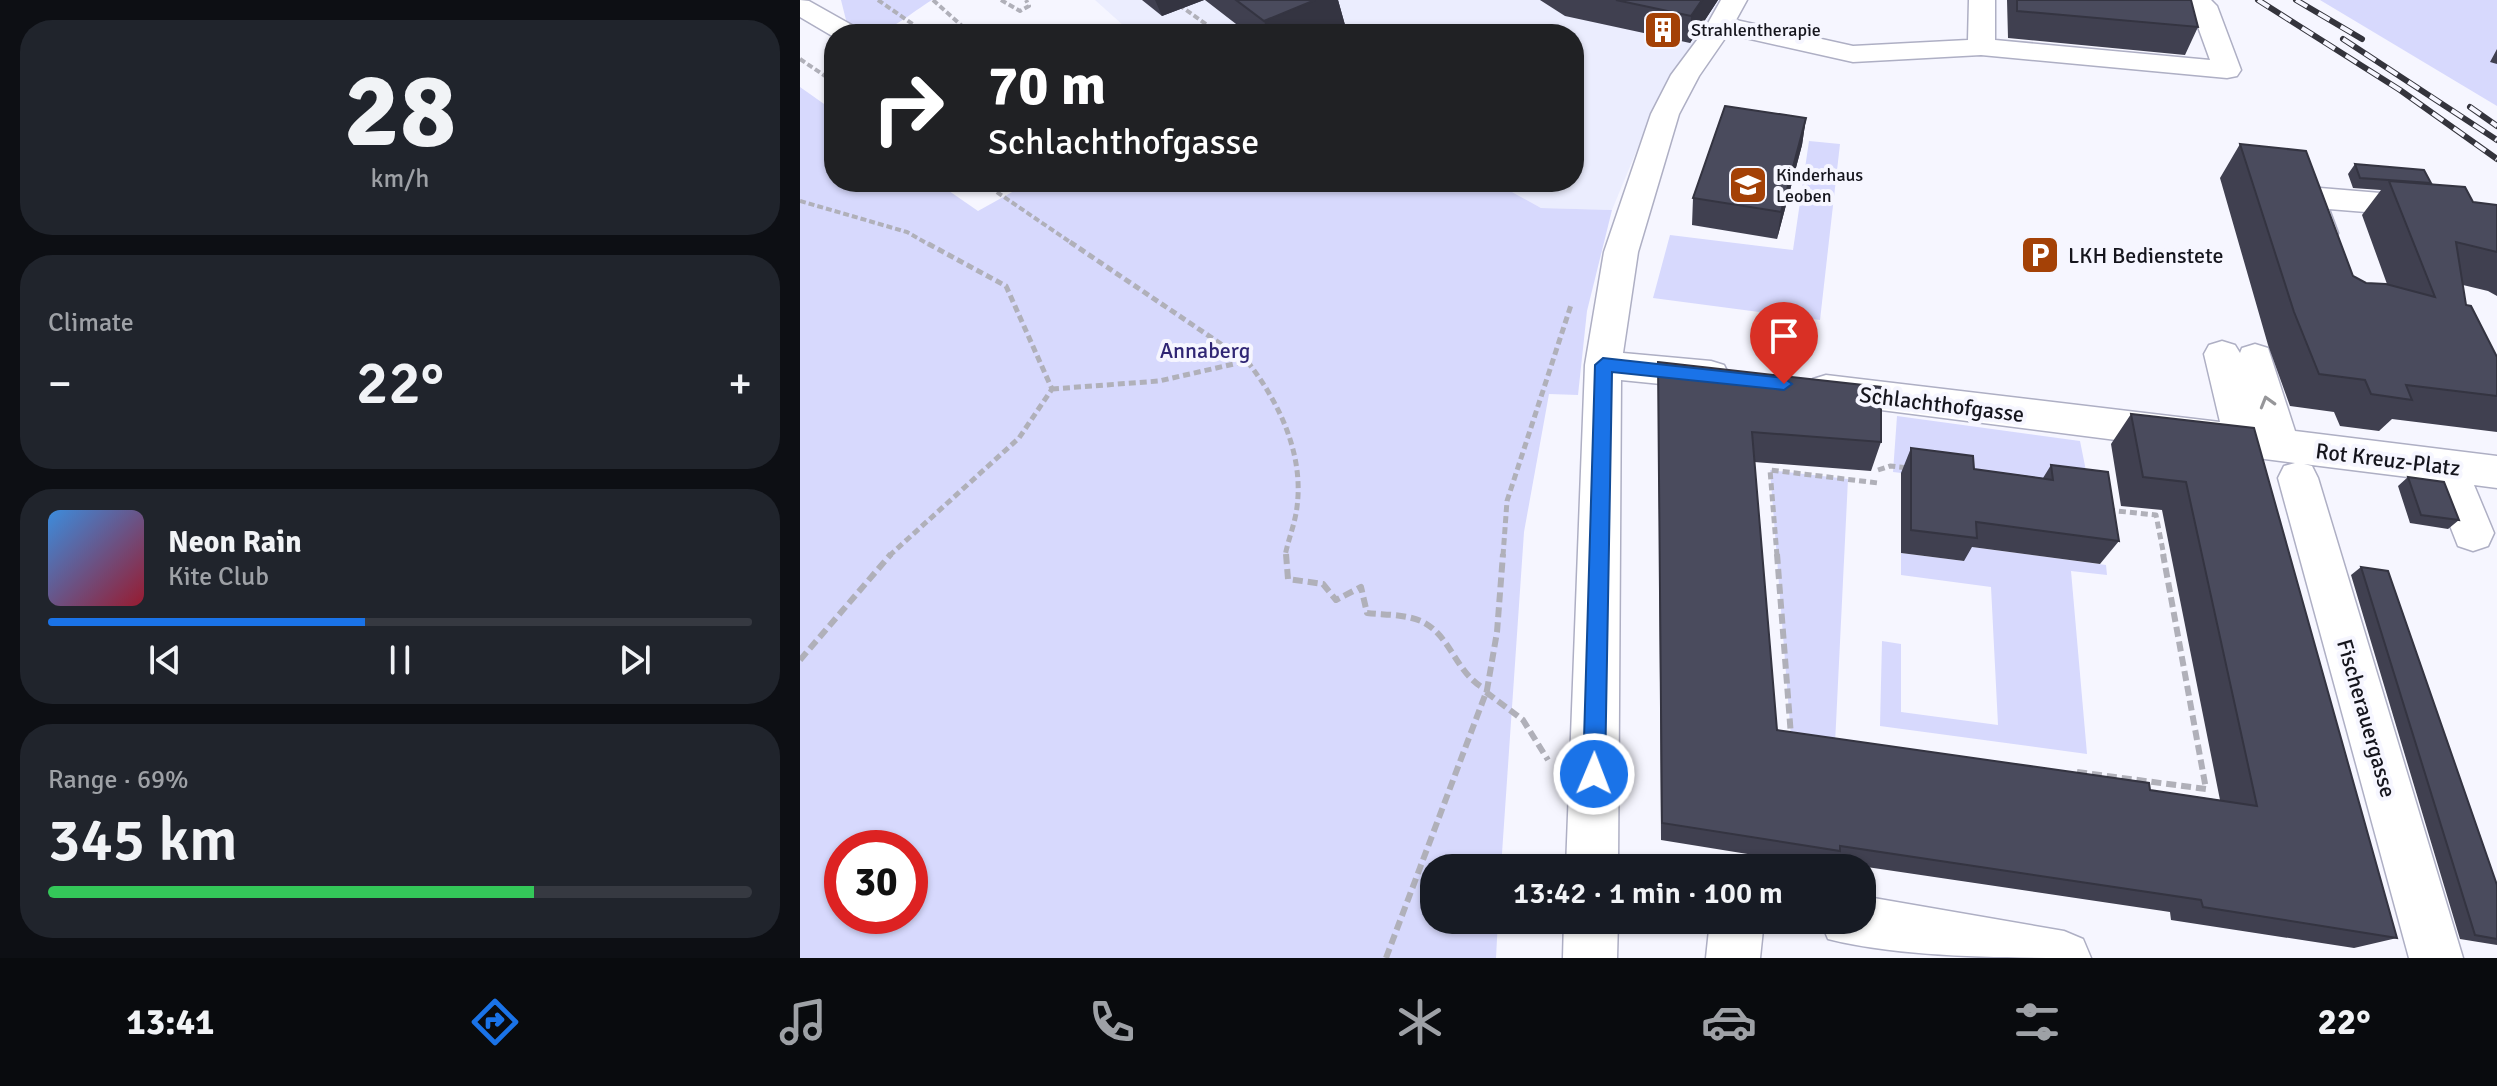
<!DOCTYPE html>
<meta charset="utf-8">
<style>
:root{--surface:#171b24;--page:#20242c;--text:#f1f3f6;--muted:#9ea1a6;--line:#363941;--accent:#1a73e8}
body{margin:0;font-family:Signika,sans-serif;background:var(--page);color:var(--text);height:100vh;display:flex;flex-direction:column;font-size:30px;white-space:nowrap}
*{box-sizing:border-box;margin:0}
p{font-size:26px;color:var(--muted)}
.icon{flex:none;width:44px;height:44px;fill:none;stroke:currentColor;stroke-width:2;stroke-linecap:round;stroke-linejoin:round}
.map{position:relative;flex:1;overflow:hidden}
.panel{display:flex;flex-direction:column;gap:20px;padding:20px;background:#0d0f14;width:800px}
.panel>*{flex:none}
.guide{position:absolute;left:24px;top:24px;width:760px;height:168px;border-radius:32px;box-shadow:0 2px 6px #0004;background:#202124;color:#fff;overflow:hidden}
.speed{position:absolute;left:24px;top:830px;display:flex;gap:16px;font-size:40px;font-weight:700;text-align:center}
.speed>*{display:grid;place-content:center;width:104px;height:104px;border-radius:50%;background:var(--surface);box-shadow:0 2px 6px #0004;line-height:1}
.speed .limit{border:12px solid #d22;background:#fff;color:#111}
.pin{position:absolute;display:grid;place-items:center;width:68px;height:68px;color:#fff;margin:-82px -34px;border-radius:50% 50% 50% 0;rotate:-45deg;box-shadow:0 0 8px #0007}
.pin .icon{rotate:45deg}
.me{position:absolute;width:88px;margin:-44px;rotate:1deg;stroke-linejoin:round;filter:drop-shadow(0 0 6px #0008)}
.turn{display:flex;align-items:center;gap:28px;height:168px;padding:0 32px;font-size:36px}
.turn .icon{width:104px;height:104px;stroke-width:2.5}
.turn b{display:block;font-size:56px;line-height:68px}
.big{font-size:60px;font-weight:600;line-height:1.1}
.panel .card{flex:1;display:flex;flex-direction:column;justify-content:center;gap:12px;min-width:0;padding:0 28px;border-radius:32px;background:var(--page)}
.panel .dial{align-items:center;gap:0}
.dial b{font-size:104px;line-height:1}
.song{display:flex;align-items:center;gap:24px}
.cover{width:96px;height:96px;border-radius:12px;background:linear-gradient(135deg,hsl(210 70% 55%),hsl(350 70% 35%))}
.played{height:8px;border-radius:4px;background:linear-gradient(90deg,var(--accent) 45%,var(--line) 45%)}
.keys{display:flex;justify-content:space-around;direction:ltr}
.heat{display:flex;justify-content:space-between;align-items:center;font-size:44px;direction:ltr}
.charge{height:12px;border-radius:6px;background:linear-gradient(90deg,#34c759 69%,var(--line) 0)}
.trip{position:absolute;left:620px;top:854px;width:456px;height:80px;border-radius:32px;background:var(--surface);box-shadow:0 2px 6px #0004;font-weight:600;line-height:80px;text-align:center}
.dock{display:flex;height:128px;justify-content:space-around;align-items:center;background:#090b0e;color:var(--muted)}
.dock .icon{width:56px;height:56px}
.dock .active{color:var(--accent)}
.dock b{font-size:36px;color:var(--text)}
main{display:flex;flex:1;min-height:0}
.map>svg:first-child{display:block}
</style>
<main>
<section class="panel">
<div class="card dial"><b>28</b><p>km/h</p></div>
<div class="card"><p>Climate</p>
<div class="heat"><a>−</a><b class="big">22°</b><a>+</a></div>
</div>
<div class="card">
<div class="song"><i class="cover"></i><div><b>Neon Rain</b><p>Kite Club</p></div></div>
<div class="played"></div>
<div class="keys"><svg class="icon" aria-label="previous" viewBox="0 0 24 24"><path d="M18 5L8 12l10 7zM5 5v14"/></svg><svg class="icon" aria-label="pause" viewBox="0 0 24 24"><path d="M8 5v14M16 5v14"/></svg><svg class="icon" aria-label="next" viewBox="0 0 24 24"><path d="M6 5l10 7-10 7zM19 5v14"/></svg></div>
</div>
<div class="card"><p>Range · 69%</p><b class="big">345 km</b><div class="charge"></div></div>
</section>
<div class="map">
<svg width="1697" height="958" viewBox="0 0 1697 958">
<rect width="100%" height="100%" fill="#f6f6ff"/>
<path fill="#ebedfe" d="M295,0H921L848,123L812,210L741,208L694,182H774V34H333Z"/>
<path fill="#d7d9fd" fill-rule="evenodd" d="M41,0H132C102,18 80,46 47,24Z
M1520,0H1697V106Z
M0,87L34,111V182H136L178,211L230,182H694L741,208L812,210L787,311L778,395L749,394L724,532L701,868H634V920H698L696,958H0ZM42,848H110V916H42Z
M1009,141L1040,144L1020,320L853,298L870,235L993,250Z
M1097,416L1280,441L1291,496L1093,472Z
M970,470L1048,479L1035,744L991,737Z
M1164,546L1306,565L1307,575L1271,571L1287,754L1080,726L1082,641L1101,644V712L1198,725L1191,587L1101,575V553L1164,561Z"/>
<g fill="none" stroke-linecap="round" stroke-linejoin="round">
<defs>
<path id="minor" d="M0,0L9,1L57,28L61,34H34V37L0,17Z
M921,0H947L936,20L1053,46L1168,40L1169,0H1195V40L1410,60L1393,13L1332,5L1328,0H1411L1417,6L1441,70L1437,76L1427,78L1181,55L1053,62L928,34L899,76L879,114L838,252L823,353L911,361L924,365L929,375L924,385L911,389L821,380L818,868H766L785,365L804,252L851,114L871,75L903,32Z
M1508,187L1641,198L1671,207L1697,223V249L1685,246L1639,218L1529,209L1538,233L1534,241L1522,244L1510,241L1492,197L1497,190Z
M1422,341L1435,345L1440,353L1442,348L1455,344L1468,348L1495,431L1697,456V488L1674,485L1694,533L1688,546L1673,551L1658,546L1632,480L1504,464L1512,466L1518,478L1663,958H1609L1478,478L1484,466L1495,463L1026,403L1013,399L1007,389L1013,379L1026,375L1420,422L1404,354L1409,345Z
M1062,896L1264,931L1283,939L1291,958C1211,958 1103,958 1028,939L1020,920H1062Z
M764,920H818L817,958H763Z
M910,920H964L960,958H906Z"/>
</defs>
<use href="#minor" stroke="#aeafc4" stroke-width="3"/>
<path stroke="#b0b0b9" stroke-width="4" stroke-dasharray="6 3" stroke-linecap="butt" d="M78,0L127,34
M133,0L171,34
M201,0L220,11L229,6L226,0
M379,5L420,34
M0,59L34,82
M182,182L273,244
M0,201L107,232L128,244"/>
<path stroke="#b0b0b9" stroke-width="5" stroke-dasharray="7 4" stroke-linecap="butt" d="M270,242L446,361
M252,389L359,381L447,361C479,402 504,454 497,507C495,524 488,540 485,556
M1078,470L1090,466L1108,468
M1308,510L1356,515L1364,556
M89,556L219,438L252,389L206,286L125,242
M703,556L707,501L771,305
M977,556L970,470L1078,483"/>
<path stroke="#b0b0b9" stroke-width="6" stroke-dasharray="10 5" stroke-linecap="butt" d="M486,554L488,579L523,584L536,600L561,587L567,613C585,615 606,614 623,622C652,637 656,675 687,690
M977,554L991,736
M0,660L91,554
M686,692L723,720L748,760
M1277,772L1406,789L1363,554
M586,958L687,690L697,632L703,554"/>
<use href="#minor" fill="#fff" fill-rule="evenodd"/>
<defs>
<path id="rail" d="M1458,0L1600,90L1697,159
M1496,0L1562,39
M1543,39L1697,140
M1670,107L1697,126"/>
</defs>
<use href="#rail" stroke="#34343c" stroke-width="6"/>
<use href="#rail" stroke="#f6f6ff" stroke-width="4" stroke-dasharray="13" stroke-linecap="butt"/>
</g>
<path fill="#404050" d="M342,0H404L362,16Z
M405,0H538L545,25L524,34H449Z
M740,0H918L890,43L765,16Z
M1207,0H1391L1398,27L1385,55L1208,38Z
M1697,49V64L1690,62Z
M1006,118L1002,145L977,239L892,225L893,198Z
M1440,144L1553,276L1566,283L1587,284L1562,215L1581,190L1553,188L1548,174L1555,164L1631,183L1673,202L1697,205V296L1688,291L1663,285L1666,305L1697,357V432L1592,419L1579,431L1540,426L1534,412L1490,406L1468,345L1420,178Z
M858,362L1081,442L1071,471L954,462L977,730L1350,790L1420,800L1362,510L1321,506L1311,444L1331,414L1454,428L1597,938L1554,948L1371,920L1370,912L1033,862L1029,867L861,840Z
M1111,448L1174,469L1243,478L1251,465L1319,541L1300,564L1172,547L1164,561L1101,553V473Z
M1608,477L1659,520L1648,529L1610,523L1598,486Z
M1561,567L1697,885V945L1660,939L1551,575Z"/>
<path fill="#343441" d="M355,0H404L362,16Z
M515,0H538L545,25L524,34H468L464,21Z
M902,0H918L890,43L891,16Z
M775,112L777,140L774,142V113Z
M1006,118L1002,145L977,239L981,212Z"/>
<path fill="#4a4b5d" stroke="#343441" stroke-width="2" d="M436,0H515L464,21Z
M816,0H902L891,16Z
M1217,0H1391L1398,27L1217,11Z
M925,106L1006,118L981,212L893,198Z
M1440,144L1506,151L1553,276L1566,283L1586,284L1635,297L1589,181L1665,187L1673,202L1697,205V252L1656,242L1666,305L1671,306L1697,357V396L1606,385L1612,400L1571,394L1565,380L1519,374L1494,312Z
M1555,164L1624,170L1631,183L1560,178Z
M858,362L1081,387V442L952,432L977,730L1349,783L1350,790L1457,806L1386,482L1343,477L1331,414L1454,428L1597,938L1403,907L1401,900L1040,846V851L862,823Z
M1111,448L1173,456L1174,469L1253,480L1251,465L1308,472L1319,541L1176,522L1177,538L1111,530Z
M1608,477L1644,482L1659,520L1621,515Z
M1561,567L1588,571L1697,885V939L1675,935Z"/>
<defs><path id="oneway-chevron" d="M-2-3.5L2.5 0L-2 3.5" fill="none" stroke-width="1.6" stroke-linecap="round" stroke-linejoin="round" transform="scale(2)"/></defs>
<use stroke="#969699" href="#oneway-chevron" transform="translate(1467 402) rotate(-106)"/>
<path fill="#1a73e8" stroke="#114b97" stroke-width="2" d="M803,358L984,378L992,384L984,390L812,372L805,774L802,781L794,785L786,781L783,774L795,365Z"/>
<defs>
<symbol id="building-square" viewBox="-11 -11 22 22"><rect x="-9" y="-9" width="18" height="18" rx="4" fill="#a44106" stroke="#f6f6ff"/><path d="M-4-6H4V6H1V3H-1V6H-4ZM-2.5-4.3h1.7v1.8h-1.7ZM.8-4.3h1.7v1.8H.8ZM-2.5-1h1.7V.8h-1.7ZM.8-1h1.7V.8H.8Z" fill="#fff"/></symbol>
<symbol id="school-square" viewBox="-11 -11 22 22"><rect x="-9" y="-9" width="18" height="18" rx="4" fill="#a44106" stroke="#f6f6ff"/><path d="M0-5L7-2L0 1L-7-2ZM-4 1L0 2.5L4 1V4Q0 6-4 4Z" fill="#fff"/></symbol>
<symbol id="parking-square" viewBox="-11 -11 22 22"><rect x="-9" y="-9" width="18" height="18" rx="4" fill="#a44106" stroke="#f6f6ff"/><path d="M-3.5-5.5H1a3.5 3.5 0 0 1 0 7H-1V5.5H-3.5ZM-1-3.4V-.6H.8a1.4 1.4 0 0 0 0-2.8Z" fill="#fff"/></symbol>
</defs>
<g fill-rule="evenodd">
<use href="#building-square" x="841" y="8" width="44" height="44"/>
<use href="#school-square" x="926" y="163" width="44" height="44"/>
<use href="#parking-square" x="1218" y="233" width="44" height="44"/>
</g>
<g text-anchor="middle" stroke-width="8" stroke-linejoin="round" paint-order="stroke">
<g font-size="18" fill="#15151d" stroke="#f6f6ff" text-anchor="start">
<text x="891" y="36">Strahlentherapie</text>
<text x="976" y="181">Kinderhaus<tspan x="976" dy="21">Leoben</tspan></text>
</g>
<g font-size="22" fill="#15151d" stroke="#f6f6ff" text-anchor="start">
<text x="1268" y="263">LKH Bedienstete</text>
</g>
<g font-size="22" fill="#302674" stroke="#f6f6ff">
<text x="405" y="358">Annaberg</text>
</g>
<g font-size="22" fill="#15151d" stroke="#f6f6ff">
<text transform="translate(1142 404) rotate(7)" y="8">Schlachthofgasse</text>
<text transform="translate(1588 459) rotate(7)" y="8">Rot Kreuz-Platz</text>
<text transform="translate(1567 718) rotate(74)" y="8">Fischerauergasse</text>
</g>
</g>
</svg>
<div class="speed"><div class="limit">30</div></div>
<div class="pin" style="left:984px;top:384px;background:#d93025"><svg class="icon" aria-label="arrive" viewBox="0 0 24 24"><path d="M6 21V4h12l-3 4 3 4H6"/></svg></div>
<svg class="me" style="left:794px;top:774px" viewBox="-20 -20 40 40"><circle r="17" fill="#1a73e8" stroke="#fff" stroke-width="3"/><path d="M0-11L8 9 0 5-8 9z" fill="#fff"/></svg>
<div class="trip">13:42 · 1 min · 100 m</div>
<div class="guide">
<div class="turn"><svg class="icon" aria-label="right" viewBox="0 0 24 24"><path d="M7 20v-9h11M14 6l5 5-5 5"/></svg><div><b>70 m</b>Schlachthofgasse</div></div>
</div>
</div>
</main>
<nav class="dock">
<b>13:41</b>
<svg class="icon active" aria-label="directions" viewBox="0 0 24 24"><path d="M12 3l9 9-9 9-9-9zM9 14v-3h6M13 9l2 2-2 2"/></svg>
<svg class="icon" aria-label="music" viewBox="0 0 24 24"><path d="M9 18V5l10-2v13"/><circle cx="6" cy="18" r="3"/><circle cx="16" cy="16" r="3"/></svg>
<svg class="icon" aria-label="phone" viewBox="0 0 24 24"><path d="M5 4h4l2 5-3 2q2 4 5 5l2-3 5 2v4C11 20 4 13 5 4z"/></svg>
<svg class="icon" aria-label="climate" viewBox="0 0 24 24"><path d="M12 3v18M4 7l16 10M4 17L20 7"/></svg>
<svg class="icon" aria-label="car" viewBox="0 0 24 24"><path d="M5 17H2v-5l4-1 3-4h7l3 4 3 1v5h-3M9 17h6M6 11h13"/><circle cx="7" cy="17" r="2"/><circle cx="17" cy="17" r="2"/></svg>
<svg class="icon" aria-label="filters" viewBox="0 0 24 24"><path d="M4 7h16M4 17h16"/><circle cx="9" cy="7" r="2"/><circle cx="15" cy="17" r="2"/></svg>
<b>22°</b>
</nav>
